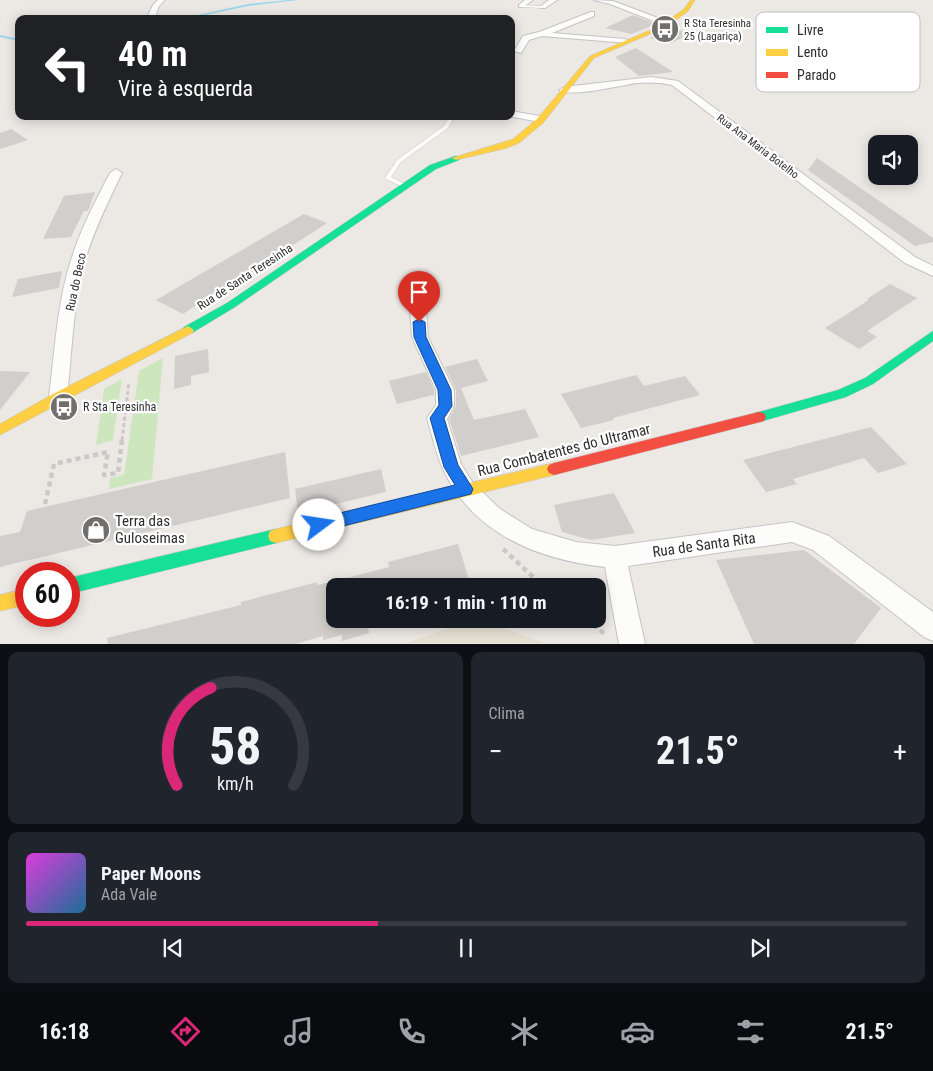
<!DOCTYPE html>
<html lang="pt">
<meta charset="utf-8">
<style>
:root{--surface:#171b24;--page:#20242c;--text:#f1f3f6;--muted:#9ea1a6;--line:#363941;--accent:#db2777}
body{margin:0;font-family:"Roboto Condensed",sans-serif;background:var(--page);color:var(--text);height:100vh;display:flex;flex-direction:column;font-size:19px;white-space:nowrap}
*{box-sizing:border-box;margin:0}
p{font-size:16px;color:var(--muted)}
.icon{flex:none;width:28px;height:28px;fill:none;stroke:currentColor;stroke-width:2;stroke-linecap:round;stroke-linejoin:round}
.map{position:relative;height:644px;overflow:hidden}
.panel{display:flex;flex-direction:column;gap:8px;padding:8px;background:#0d0f14;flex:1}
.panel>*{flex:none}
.banner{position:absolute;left:15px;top:15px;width:500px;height:105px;border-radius:10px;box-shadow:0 2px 12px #0003;background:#202124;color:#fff;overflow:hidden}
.buttons{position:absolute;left:868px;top:135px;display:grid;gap:10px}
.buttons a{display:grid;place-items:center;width:50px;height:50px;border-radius:10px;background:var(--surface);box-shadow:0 2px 12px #0003;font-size:25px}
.speed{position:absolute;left:15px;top:562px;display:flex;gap:10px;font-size:25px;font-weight:700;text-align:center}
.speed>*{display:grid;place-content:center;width:65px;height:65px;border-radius:50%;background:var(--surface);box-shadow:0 2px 12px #0003;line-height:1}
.speed .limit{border:8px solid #d22;background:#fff;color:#111}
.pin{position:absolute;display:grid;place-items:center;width:42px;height:42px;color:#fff;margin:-51px -21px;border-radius:50% 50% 50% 0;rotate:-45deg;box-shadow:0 0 5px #0007}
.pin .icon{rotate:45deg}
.me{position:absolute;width:55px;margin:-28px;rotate:76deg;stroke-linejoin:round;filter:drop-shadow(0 0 4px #0008)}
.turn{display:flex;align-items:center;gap:18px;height:105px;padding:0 20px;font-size:22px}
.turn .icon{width:65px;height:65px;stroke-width:2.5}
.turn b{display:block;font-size:35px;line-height:42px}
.big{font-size:38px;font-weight:700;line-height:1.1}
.panel .widget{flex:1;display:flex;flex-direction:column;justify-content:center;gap:8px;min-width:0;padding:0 18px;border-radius:10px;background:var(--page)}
.panel .dial{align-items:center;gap:0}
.dial svg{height:130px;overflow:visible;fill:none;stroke:var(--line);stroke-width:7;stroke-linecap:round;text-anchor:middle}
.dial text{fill:var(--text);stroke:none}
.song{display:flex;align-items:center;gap:15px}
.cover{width:60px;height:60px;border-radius:8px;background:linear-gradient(135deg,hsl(300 70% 55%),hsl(200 70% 35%))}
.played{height:5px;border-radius:2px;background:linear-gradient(90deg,var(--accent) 40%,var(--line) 40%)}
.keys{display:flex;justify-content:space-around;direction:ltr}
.heat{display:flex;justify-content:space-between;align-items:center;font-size:28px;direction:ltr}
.panel .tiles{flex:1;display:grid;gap:8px;grid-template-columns:1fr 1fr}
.widget:last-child{grid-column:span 2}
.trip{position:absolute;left:326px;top:578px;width:280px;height:50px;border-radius:10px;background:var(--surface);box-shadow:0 2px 12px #0003;font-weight:700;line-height:50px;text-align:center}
.tabs{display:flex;height:80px;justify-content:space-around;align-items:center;background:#090b0e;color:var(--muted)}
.tabs .icon{width:35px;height:35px}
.tabs .current{color:var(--accent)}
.tabs b{font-size:22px;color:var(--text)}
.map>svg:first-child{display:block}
</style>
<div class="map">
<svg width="933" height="644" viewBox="0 0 933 644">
<rect width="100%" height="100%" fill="#ece8e4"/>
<path fill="#e6e0d3" d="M474,619H477L546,643H406Z"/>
<path fill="#cee6be" d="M163,358L152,479L109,489L110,478L124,475L139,371Z
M122,379L113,440L96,445L104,389Z"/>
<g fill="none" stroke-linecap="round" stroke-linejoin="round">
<path fill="#99d6ec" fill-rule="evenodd" d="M289,0H298L248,6L186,19H180L248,4Z
M0,35L19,39V41L0,37Z"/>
</g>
<path fill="#d1cecb" d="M633,15L656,24L632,34L605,28Z
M672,27L690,34L671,43L650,38Z
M636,48L673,72L639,76L615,57Z
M11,129L28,140L0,149V133Z
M817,158L933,238V242L915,246L808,170Z
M95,192L88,211H84L71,237L43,239L64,196Z
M304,214L327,223L226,289L222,288L183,314L156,300Z
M62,271L59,288L12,297L18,279Z
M890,284L917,298L867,331L877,337L859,349L825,328L869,300L867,299Z
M208,349L209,372L191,376V385L174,389L175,356Z
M477,359L488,381L461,388L474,420L525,409L539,437L461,456L449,419L456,406V390L445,367Z
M0,371L30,372L0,410Z
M426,372L434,390V397L433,395L397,404L389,381Z
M636,375L644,386L685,376L700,395L613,418L614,420L581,428L561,394Z
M871,427L907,464L878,473L864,458L793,479L797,484L766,492L743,460Z
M285,452L290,498L0,567V536L20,532L27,511Z
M381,469L386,492L298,513L295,489Z
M614,493L635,533L591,540L562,532L554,505Z
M458,544L471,586H336V581L389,567L388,562Z
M804,550L881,608L854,644H754L716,560Z
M335,581V619H382L383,624L368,628L369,633L342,641V635L323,640V636L295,644H108L107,638L241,605V602L317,582V585Z"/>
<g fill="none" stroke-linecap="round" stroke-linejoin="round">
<defs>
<path id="lane" d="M521,5L543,6L545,7L543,8L520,7Z
M450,116H455L448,128L401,162L391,177L407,185V187H403L386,179L385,178L397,160L444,126Z"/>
<path id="street" d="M158,0H165L159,6L156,15L159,19H151L148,15L153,5Z
M525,0H533L523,7H519V5Z
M549,0H557L545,8H541V6Z
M594,0L613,1L671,23L664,25L610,4Z
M591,12H594V16L552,33L625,39L629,41L628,43L542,36L529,40L521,53L514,51L523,36L539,32Z
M651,77L678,81L915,257L933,266V276L905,263L672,85C660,82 648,82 637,83C622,85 569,98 559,90L564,87Z
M511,111L540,116L545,119L540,122L508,116H511Z
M116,169L122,173C109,200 95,228 86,257C73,302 72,350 67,397L65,402L58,404L51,402L49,397C55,350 57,302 72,257C81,228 96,200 110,173Z
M418,303L424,304L426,308L428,337L454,390V406L447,419L461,464L473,483L500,509L532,529L576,542L615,546L792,522L829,536L933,612V641L924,637L813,550L792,542L628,566L645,644H619L605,567C539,560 473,534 443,469C436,453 432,435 427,418L436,405V390L412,337L410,308L412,304Z"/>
<path id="fast" d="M456,156L460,158L459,160L436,169L235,307L192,333H184L182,330L184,327L227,303L430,165Z
M933,331V341L873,384L846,397L759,422L754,421L752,417L754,413L759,412L838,390L865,378Z
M276,529L282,531L284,536L282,541L276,543L69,594V578Z"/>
<path id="slow" d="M691,0H695L688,11L666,27L594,58L543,123L519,143L507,148L456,160L452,158L513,139L537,119L590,56L662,25L684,9Z
M188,326L194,330L192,333L0,435V424L53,394Z
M554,463L559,465L561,469L559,473L554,475L276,543L270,541L268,536L270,531L276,529Z
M26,589V605L0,611V595Z"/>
<path id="jam" d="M759,412L764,413L766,417L764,421L554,475L549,473L547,469L549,465L554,463Z"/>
</defs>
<use href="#lane" stroke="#c5c4c5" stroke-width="1"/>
<use href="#street" stroke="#c5c4c5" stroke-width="2"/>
<use href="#fast" stroke="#c5c4c5" stroke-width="1"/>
<use href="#slow" stroke="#c5c4c5" stroke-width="1"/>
<use href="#jam" stroke="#c5c4c5" stroke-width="1"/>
<path stroke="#c9c9c8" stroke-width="3" stroke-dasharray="4 2.5" stroke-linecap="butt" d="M122,440L129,382"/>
<path stroke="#c9c9c8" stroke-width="4.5" stroke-dasharray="5 4" stroke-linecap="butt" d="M45,504L54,464L108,452L104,475L118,473L122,439
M503,549L543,586
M586,619L607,636"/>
<use href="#lane" fill="#fcfcfb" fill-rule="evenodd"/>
<use href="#street" fill="#fcfcfb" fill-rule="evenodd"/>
<use href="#fast" fill="#16e098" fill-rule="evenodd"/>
<use href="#slow" fill="#ffcf43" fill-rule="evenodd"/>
<use href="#jam" fill="#f24e42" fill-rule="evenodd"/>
</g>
<path fill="#1a73e8" stroke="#114b97" d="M419,319L425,322L426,337L451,390L452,406L444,418L458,465L473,489L471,494L319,532L313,530L311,525L313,520L319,518L455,485L444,467L430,418L439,405L438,390L414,337L413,322Z"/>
<defs>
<symbol id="bus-disc" viewBox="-11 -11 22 22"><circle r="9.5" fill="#706f6e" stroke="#fff"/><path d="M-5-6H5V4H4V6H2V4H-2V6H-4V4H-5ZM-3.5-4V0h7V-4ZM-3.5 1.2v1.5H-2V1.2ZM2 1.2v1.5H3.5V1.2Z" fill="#fff"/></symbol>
<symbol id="shop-disc" viewBox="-11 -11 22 22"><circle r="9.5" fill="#706f6e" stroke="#fff"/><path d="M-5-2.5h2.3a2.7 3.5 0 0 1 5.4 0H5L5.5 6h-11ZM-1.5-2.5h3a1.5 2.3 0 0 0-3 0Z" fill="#fff"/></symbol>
</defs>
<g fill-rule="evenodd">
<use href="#bus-disc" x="649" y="13" width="32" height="32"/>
<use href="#bus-disc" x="48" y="391" width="32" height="32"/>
<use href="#shop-disc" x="80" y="514" width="32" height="32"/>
</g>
<g text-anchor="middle" stroke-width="4.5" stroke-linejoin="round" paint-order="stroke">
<g font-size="11" fill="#2e2e2e" stroke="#fff" text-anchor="start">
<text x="684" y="27">R Sta Teresinha<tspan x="684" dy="13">25 (Lagariça)</tspan></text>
</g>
<g font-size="11" fill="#2e2e2e" stroke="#fff">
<text transform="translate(758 146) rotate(37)" y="4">Rua Ana Maria Botelho</text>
</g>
<g font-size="12" fill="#2e2e2e" stroke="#fff">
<text transform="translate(245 277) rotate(-33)" y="4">Rua de Santa Teresinha</text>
<text transform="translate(76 282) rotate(-78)" y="4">Rua do Beco</text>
</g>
<g font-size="12" fill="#2e2e2e" stroke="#fff" text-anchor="start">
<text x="83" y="411">R Sta Teresinha</text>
</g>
<g font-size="15" fill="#2e2e2e" stroke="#fff">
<text transform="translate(564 450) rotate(-14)" y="5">Rua Combatentes do Ultramar</text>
<text transform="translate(704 545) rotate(-8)" y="5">Rua de Santa Rita</text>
</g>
<g font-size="15" fill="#2e2e2e" stroke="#fff" text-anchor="start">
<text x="115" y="526">Terra das<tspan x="115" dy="17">Guloseimas</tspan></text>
</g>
</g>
<rect x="756" y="12" width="164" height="80" rx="8" fill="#fff" stroke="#c0c0c0" stroke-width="1"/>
<rect x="766" y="27" width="22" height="6" fill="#16e098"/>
<rect x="766" y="49" width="22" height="7" fill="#ffcf43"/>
<rect x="766" y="72" width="22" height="6" fill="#f24e42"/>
<g font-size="14" fill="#2e2e2e">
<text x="797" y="35">Livre</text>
<text x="797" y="57">Lento</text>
<text x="797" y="80">Parado</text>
</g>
</svg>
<div class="buttons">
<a><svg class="icon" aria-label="sound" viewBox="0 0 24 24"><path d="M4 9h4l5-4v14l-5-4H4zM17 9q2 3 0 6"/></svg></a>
</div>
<div class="speed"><div class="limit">60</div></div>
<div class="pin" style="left:419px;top:322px;background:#d93025"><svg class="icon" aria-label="arrive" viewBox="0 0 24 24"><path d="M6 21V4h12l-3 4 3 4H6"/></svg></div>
<svg class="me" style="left:319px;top:525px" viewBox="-20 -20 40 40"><circle r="19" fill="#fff"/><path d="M0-13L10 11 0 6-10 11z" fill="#1a73e8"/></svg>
<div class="trip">16:19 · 1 min · 110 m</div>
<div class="banner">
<div class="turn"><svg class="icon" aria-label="left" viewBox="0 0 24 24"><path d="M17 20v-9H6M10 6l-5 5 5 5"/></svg><div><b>40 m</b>Vire à esquerda</div></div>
</div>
</div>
<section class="panel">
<div class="tiles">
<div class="widget dial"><svg viewBox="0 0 100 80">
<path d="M14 69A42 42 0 1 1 86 69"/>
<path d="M14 69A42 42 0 0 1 35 9" stroke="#db2777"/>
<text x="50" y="56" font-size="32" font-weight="700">58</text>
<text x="50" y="72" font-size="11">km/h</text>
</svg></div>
<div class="widget"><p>Clima</p>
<div class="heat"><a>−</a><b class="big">21.5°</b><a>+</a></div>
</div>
<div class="widget">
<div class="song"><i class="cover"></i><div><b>Paper Moons</b><p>Ada Vale</p></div></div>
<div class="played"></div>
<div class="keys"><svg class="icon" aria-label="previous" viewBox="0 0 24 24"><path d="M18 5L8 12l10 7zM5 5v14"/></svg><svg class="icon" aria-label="pause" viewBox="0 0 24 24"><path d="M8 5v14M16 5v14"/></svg><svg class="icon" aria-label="next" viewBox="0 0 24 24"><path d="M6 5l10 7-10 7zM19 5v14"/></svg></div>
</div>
</div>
</section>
<nav class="tabs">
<b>16:18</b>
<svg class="icon current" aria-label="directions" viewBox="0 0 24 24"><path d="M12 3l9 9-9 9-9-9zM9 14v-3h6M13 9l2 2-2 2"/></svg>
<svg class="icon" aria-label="music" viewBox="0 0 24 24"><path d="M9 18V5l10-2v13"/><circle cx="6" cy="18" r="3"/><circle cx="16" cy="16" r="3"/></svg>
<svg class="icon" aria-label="phone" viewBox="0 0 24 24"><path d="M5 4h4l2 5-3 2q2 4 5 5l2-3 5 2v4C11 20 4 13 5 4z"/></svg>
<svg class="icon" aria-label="climate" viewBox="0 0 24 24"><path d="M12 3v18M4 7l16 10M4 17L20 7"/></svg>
<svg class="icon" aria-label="car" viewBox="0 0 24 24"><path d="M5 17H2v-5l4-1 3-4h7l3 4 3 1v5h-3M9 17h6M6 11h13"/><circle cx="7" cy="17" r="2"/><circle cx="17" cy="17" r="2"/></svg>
<svg class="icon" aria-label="filters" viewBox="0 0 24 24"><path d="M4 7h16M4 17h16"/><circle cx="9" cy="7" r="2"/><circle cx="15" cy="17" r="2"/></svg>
<b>21.5°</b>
</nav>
